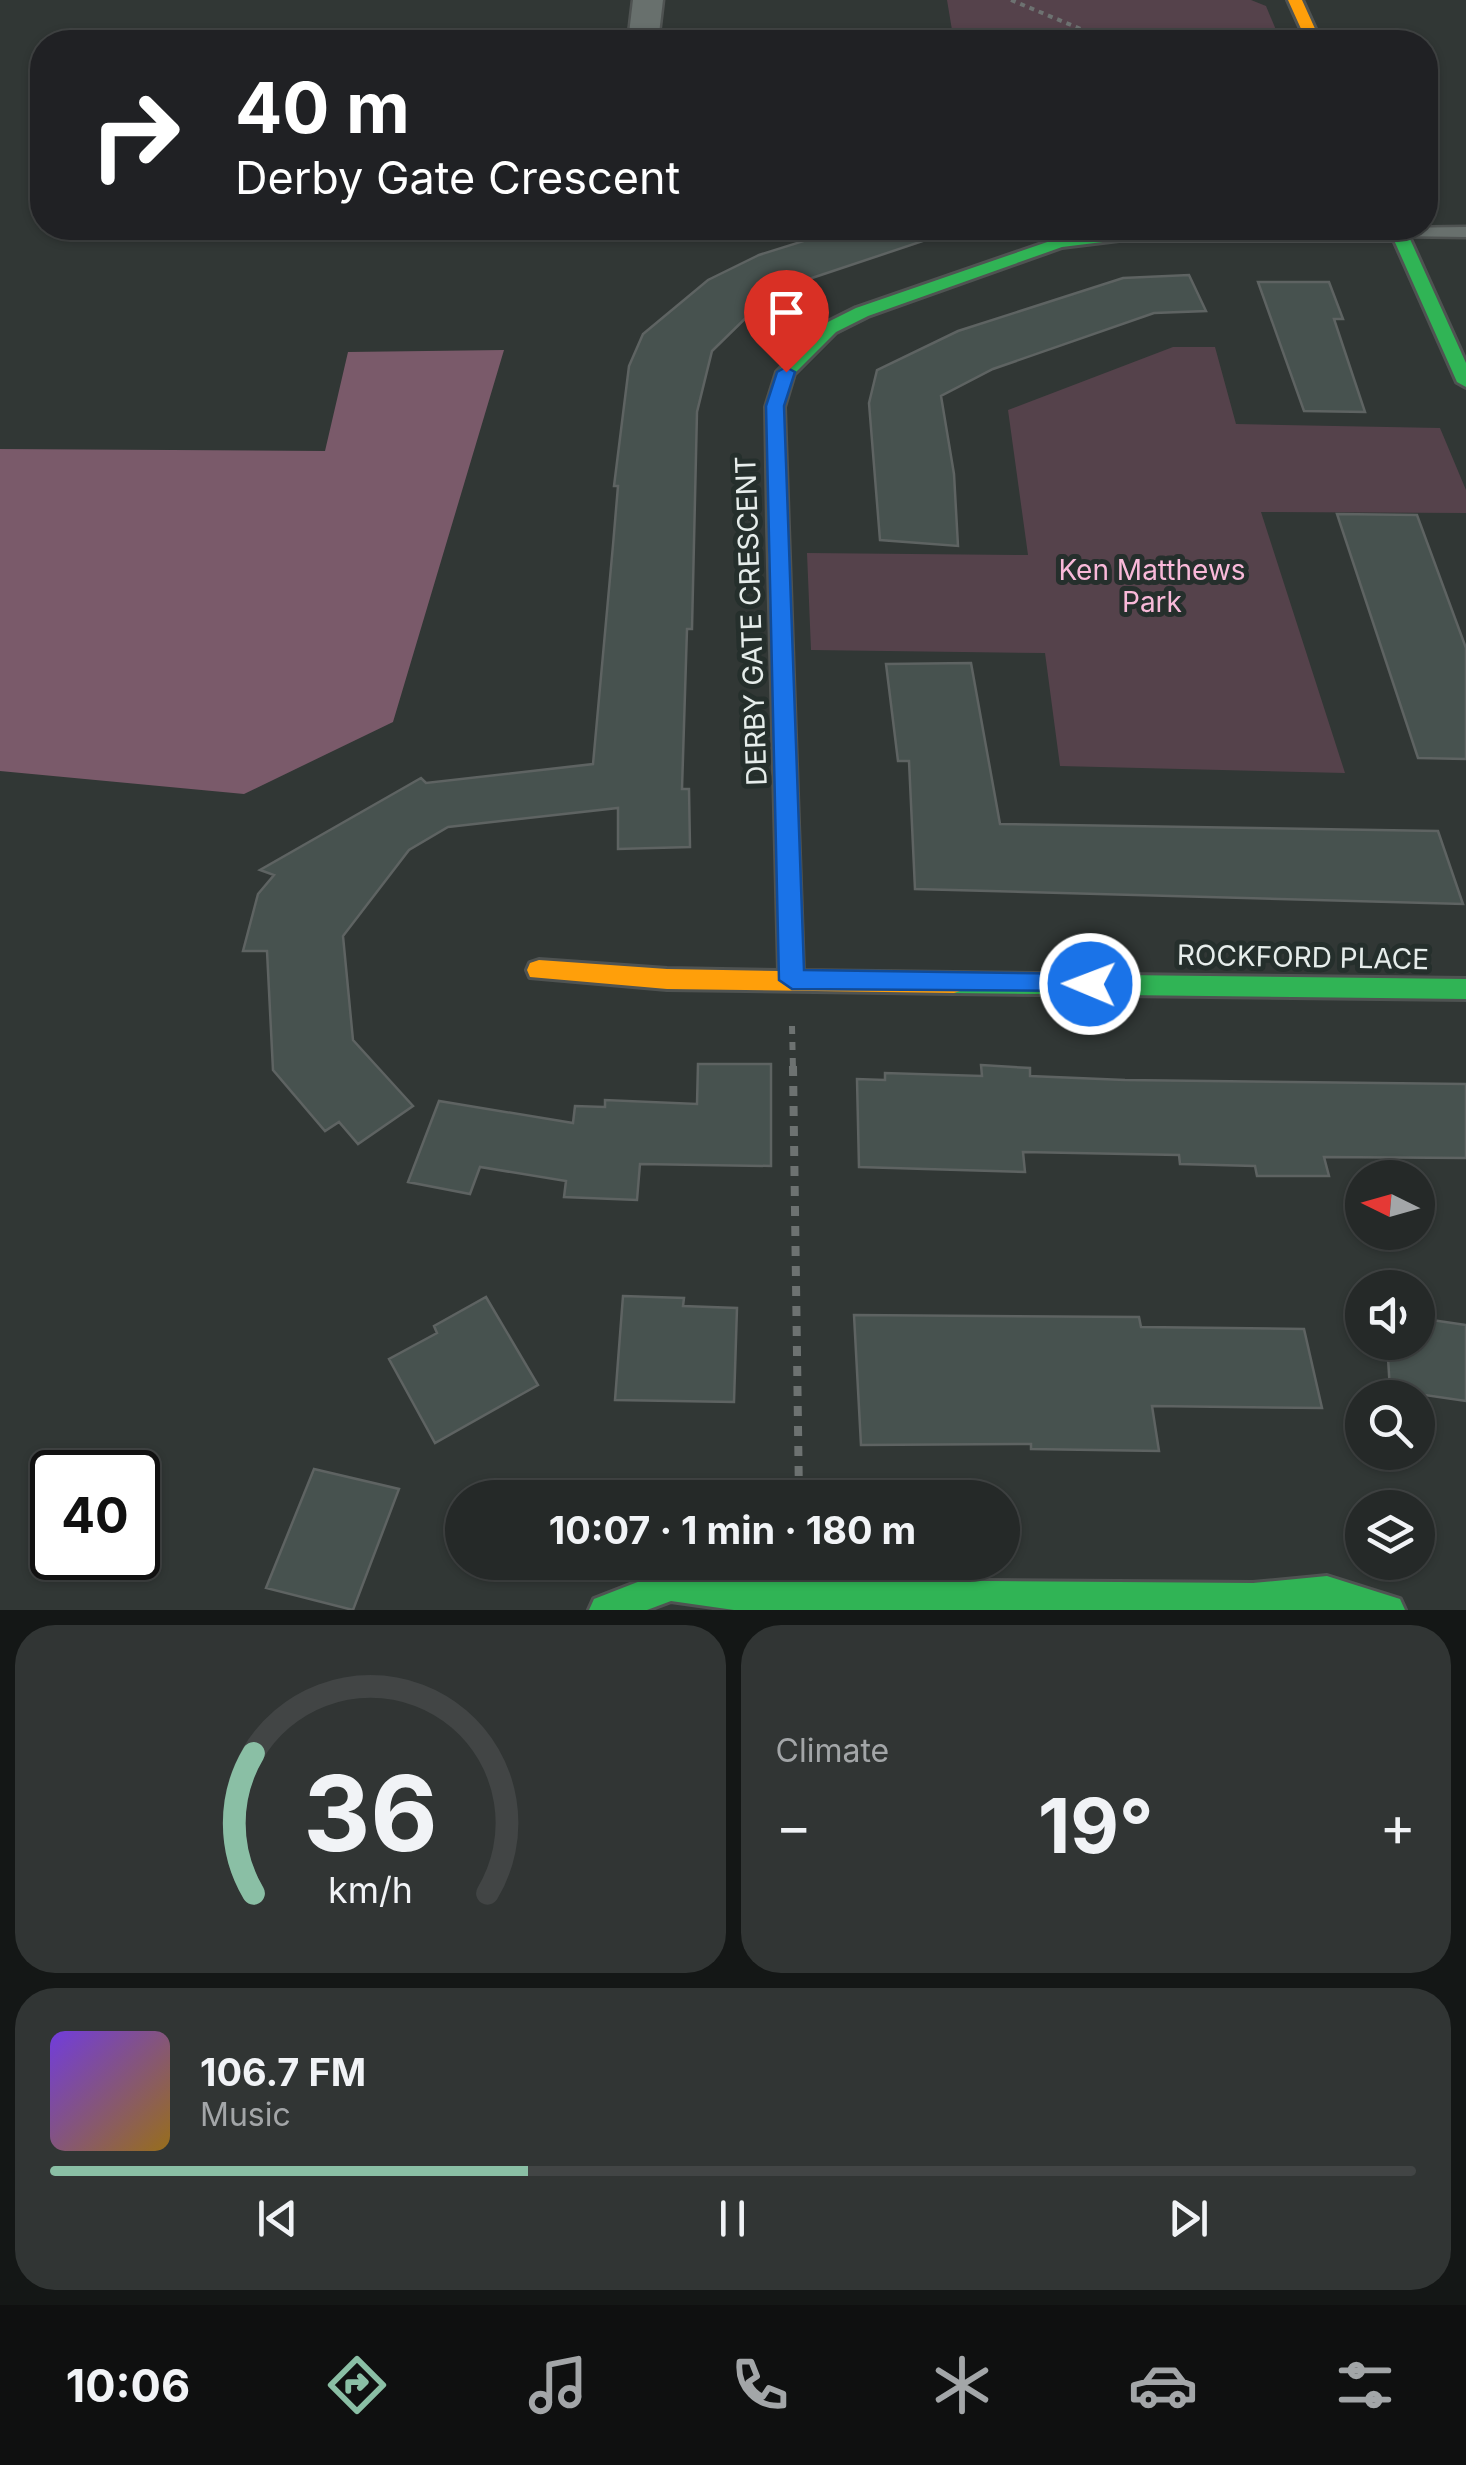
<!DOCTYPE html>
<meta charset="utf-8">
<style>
:root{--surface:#252928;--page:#313534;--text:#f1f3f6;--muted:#a3a6a8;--line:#424545;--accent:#8abfa5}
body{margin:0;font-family:Inter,sans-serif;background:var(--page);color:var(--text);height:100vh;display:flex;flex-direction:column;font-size:38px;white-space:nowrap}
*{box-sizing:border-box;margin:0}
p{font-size:32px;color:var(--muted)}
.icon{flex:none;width:55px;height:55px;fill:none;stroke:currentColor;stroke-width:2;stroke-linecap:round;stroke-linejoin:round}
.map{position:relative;height:1610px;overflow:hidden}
.details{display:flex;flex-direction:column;gap:15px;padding:15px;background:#141716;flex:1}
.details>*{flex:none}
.guide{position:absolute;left:30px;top:30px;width:1408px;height:210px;border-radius:40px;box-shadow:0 2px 8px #0004,0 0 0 2px var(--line);background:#202124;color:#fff;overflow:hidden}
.needle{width:65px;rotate:275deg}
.fabs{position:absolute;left:1345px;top:1160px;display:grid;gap:20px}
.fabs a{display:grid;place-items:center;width:90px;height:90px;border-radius:50%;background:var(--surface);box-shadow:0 2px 8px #0004,0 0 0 2px var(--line);font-size:50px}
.speed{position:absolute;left:30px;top:1450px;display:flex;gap:20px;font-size:50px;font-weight:700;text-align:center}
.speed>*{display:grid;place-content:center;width:130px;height:130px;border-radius:50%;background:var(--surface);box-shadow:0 2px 8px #0004,0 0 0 2px var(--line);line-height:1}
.speed .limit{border:5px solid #111;border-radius:15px;background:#fff;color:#111}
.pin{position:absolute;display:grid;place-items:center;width:85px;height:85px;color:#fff;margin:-102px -42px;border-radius:50% 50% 50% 0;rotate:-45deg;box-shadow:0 0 10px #0007}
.pin .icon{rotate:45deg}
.me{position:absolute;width:110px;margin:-55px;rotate:271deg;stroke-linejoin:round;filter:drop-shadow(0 0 8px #0008)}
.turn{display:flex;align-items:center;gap:35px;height:210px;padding:0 40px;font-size:45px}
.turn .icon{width:130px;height:130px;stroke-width:2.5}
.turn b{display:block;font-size:70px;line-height:85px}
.big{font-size:75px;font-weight:700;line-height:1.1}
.details .widget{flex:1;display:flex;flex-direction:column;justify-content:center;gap:15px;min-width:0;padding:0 35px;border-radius:40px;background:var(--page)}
.details .dial{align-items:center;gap:0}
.dial svg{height:260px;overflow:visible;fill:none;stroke:var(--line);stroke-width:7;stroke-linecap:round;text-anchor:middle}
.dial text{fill:var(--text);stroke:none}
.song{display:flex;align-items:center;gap:30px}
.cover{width:120px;height:120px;border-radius:15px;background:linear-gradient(135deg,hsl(260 70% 55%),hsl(40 70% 35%))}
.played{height:10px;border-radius:5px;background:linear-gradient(90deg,var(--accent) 35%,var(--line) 35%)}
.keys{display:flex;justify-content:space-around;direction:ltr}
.heat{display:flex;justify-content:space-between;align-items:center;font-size:55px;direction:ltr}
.details .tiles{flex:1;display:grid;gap:15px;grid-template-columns:1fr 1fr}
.widget:last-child{grid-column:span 2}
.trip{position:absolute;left:445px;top:1480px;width:575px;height:100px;border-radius:50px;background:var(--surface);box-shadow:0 2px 8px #0004,0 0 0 2px var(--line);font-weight:700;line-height:100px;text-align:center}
.menu{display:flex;height:160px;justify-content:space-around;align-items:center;background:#0f1010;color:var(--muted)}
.menu .icon{width:70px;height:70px}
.menu .active{color:var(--accent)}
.menu b{font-size:45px;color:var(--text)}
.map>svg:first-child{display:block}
</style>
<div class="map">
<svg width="1466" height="1610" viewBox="0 0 1466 1610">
<rect width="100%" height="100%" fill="#313735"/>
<path fill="#55424b" d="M947,0H1251L1266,6L1281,42H954Z
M1173,347H1215L1236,424L1440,428L1466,490V513L1261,512L1345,773L1060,766L1045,653L811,650L807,553L1028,555L1008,410Z"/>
<path fill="#7a5a6a" d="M504,350L393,722L244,794L0,771V449L325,451L348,352Z"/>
<path fill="#47524f" stroke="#5e6362" stroke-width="2.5" d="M845,228H943L944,234L806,280L760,304L712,351L697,412L692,629H687L682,789H689L690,847L618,849V808L448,827L409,850L343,936L353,1040L413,1106L358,1144L339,1122L325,1131L273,1070L267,951H243L258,894L274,875L260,870L421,778L426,783L593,764L613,545L618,486H614L629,366L643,334L708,280L759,255Z
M1189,275L1206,311L1154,313L993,369L941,396L954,474L958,546L880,540L869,403L877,370L958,331L1123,278Z
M1258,282H1329L1343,319H1334L1365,412L1304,411Z
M1337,514L1417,515L1466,648V759L1418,758Z
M971,663L1000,824L1438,831L1463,904L915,889L909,761H898L886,664Z
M698,1064H771V1166L640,1164L637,1200L564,1197L566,1181L480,1167L470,1194L408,1182L439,1101L573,1123L575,1106L605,1107V1100L697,1104Z
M981,1065L1030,1068V1076L1125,1080L1466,1084V1158L1324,1157L1329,1176H1257L1255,1166L1180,1164L1179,1155L1023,1152L1025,1172L859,1167L857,1079L885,1080V1073L982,1076Z
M623,1296L684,1298L683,1306L737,1308L734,1402L615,1400Z
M486,1297L538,1385L435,1443L389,1359L437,1333L434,1326Z
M854,1315L1139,1317L1141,1327L1304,1329L1322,1408L1152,1406L1159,1451L1031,1449V1444L861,1445Z
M1418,1318L1466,1325V1401L1390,1390L1387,1342H1418Z
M314,1469L399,1489L353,1610L266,1588Z"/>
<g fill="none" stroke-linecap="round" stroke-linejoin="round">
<defs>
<path id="lane" d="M1466,227V237L1398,236L1389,231L1392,228Z"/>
<path id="street" d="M633,0H663L658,42H628Z"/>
<path id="fast" d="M1389,228H1405L1466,363V387L1457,382L1394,240H1119L1062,247L868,316L836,332L794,374L784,407L788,527L778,533L768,527L766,407L777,372L824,324L856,308L1059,238L1119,230Z
M954,973L1466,979V999L954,993L945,990L942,983L945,976Z
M671,1569L739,1579L1253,1583L1327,1576L1400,1599L1405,1610H734L671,1601L647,1610H589L594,1599Z"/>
<path id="slow" d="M1288,0H1302L1321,42H1307Z
M778,521L788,527L803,971L954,973L963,976L966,983L963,990L954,993L667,989L530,977L527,970L530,963L539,960L667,969L779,971L768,527Z"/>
</defs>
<use href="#lane" stroke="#4f5352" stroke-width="5"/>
<use href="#street" stroke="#4f5352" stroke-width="5"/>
<use href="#fast" stroke="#4f5352" stroke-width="6"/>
<use href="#slow" stroke="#4f5352" stroke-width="6"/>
<path stroke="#6d7271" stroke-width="4" stroke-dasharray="5 5" stroke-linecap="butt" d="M1011,0L1112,42"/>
<path stroke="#6d7271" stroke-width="6" stroke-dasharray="8 8" stroke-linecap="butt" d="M792,1026L793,1069"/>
<path stroke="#6d7271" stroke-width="8" stroke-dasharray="10 10" stroke-linecap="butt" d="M793,1066L799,1498"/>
<use href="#lane" fill="#68706d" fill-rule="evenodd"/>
<use href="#street" fill="#68706d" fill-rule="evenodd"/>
<use href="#fast" fill="#30b455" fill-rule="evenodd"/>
<use href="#slow" fill="#ff9f0a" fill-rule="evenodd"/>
</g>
<path fill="#1a73e8" stroke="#114b97" stroke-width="2.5" d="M786,367L795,372L784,406L804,970L1090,974L1103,984L1099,991L792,989L779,980L766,406L777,372Z"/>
<g text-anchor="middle" stroke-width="10" stroke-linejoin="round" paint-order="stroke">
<g font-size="28" fill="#f9b9d9" stroke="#252f2c">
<text x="1152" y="580">Ken Matthews<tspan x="1152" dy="32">Park</tspan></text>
</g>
<g font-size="28" fill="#e6edeb" stroke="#252f2c">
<text transform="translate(751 621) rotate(-92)" y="10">DERBY GATE CRESCENT</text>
<text transform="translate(1303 957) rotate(1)" y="10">ROCKFORD PLACE</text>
</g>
</g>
</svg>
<div class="fabs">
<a><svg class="needle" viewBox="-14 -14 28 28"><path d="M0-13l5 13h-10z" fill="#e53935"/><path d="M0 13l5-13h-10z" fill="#a3a6a8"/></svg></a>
<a><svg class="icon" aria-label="sound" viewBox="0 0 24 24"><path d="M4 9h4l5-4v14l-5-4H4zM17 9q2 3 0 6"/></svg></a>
<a><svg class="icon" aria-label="search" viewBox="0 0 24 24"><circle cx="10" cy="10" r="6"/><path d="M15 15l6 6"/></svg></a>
<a><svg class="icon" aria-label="layers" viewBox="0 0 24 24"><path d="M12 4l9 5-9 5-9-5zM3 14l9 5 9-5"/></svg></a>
</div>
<div class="speed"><div class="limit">40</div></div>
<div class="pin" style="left:786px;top:372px;background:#d93025"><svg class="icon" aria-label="arrive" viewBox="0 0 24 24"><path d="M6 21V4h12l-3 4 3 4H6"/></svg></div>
<svg class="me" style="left:1090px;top:984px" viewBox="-20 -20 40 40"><circle r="17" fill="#1a73e8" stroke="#fff" stroke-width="3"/><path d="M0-11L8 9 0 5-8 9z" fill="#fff"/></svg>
<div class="trip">10:07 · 1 min · 180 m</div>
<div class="guide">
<div class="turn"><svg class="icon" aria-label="right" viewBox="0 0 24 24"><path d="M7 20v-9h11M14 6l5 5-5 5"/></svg><div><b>40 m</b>Derby Gate Crescent</div></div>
</div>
</div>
<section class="details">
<div class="tiles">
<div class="widget dial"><svg viewBox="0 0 100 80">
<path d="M14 69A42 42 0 1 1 86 69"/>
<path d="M14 69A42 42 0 0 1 14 26" stroke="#8abfa5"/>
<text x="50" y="56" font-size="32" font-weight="700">36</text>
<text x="50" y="72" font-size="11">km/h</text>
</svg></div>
<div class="widget"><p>Climate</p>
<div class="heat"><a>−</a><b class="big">19°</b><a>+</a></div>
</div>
<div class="widget">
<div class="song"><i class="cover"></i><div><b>106.7 FM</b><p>Music</p></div></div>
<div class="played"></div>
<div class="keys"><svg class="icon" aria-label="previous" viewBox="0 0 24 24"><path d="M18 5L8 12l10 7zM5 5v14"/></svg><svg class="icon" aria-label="pause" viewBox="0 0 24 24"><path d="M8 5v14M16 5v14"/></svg><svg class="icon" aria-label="next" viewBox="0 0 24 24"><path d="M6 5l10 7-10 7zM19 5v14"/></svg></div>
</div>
</div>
</section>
<nav class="menu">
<b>10:06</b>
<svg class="icon active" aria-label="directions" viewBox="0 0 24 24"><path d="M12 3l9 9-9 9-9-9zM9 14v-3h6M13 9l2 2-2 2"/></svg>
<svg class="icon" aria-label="music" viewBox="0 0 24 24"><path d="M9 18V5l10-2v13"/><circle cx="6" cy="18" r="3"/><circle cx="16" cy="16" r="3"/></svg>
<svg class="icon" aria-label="phone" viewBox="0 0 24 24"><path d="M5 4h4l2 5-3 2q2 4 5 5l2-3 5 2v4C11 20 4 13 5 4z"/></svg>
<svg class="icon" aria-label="climate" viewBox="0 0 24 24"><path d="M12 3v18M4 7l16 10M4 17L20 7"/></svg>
<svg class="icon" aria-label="car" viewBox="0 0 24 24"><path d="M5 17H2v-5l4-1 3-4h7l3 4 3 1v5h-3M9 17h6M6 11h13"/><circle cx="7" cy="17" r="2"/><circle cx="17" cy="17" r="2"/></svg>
<svg class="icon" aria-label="filters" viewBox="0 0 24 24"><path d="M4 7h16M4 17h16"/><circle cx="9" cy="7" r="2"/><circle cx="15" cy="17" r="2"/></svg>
</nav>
